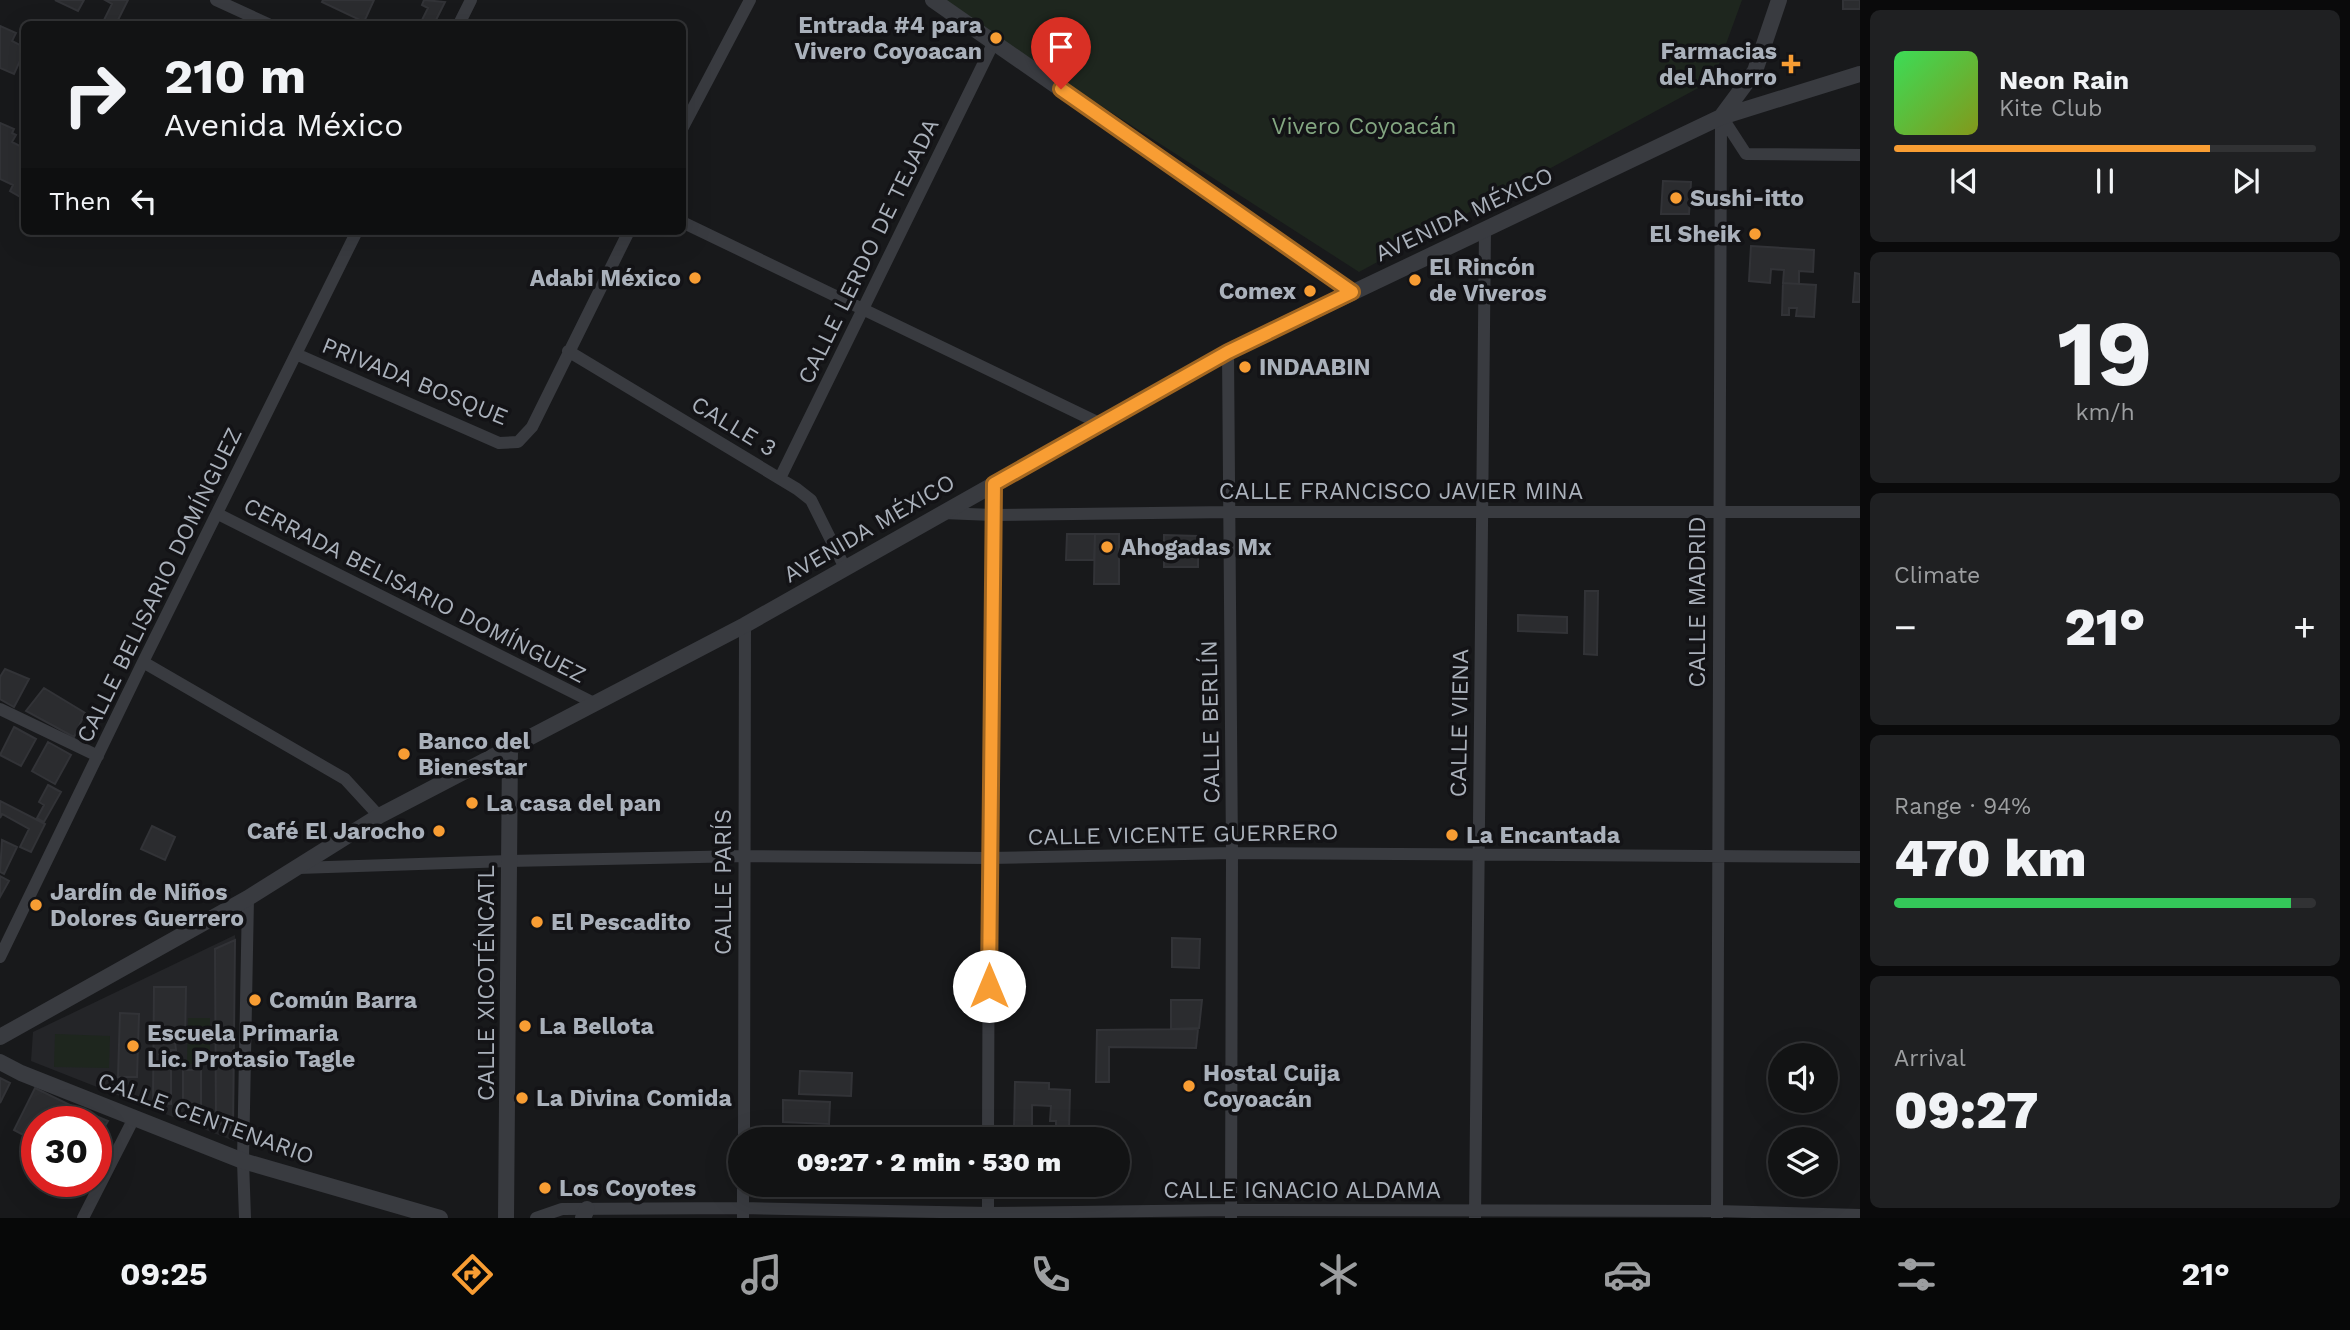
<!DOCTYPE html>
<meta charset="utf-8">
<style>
:root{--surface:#121314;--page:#1f2022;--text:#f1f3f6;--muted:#9c9ea0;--line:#313234;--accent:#f89d33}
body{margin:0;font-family:"Work Sans",sans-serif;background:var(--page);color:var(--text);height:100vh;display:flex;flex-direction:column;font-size:26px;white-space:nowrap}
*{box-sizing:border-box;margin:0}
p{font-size:23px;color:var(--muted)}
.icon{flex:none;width:38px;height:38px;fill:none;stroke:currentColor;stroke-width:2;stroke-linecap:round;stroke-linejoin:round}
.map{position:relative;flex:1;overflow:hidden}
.sheet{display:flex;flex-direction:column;gap:10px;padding:10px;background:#0a0a0b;width:490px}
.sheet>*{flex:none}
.guide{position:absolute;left:21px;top:21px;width:665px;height:214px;border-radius:10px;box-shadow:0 7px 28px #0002,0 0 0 2px var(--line);background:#121314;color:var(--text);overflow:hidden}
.buttons{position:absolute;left:1768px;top:1043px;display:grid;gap:14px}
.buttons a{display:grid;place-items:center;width:70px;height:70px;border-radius:50%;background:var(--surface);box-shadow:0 7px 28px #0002,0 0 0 2px var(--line);font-size:35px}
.speed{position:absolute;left:21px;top:1106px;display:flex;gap:14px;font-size:35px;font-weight:700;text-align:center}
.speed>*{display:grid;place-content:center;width:91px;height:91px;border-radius:50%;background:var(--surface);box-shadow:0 7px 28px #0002,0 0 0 2px var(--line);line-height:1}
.speed .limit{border:10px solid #d22;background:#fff;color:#111}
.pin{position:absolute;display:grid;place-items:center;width:60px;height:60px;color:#fff;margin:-72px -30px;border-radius:50% 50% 50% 0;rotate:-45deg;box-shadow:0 0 7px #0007}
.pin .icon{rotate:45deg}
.me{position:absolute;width:77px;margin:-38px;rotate:0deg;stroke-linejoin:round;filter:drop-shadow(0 0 5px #0008)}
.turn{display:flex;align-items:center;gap:24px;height:147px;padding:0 28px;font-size:32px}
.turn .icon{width:91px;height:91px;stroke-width:2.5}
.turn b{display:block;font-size:49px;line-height:60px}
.then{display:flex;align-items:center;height:66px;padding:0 28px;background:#0003;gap:14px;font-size:26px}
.big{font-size:52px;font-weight:800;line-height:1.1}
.sheet .widget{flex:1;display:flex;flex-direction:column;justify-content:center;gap:10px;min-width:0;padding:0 24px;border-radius:10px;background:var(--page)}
.sheet .dial{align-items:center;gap:0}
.dial b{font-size:91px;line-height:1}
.song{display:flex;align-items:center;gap:21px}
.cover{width:84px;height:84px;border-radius:10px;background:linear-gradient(135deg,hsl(130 70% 55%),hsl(70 70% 35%))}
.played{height:7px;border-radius:4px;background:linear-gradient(90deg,var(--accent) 75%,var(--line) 75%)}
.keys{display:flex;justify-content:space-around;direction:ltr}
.heat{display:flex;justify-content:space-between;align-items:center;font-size:38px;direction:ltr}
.charge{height:10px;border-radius:5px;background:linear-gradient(90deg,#34c759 94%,var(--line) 0)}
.trip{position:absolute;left:728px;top:1127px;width:402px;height:70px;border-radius:35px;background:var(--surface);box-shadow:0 7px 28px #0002,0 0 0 2px var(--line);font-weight:800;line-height:70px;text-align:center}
.dock{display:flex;height:112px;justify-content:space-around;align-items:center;background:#070808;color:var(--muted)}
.dock .icon{width:49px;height:49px}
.dock .active{color:var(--accent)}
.dock b{font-size:32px;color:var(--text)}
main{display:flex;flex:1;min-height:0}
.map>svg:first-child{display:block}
</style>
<main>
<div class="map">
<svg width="1860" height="1218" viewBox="0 0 1860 1218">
<rect width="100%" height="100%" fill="#18191b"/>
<path fill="#242528" d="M235,935L234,1141L31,1061L33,1032Z"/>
<path fill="#1e261e" d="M943,0H1742L1713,80L1359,272L996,38Z
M188,1018H210V1064H187Z
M55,1034L110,1036L109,1068L54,1067Z"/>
<path fill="#2b2c2f" stroke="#323337" stroke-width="2" d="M55,0H84L78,11Z
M105,0H128L116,24H102L112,4Z
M323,0H374L364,22L322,2Z
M424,0L445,2L434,24H420L428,8L422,5Z
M1843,0H1860V9H1843Z
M0,26L16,33L12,41L24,47V52L14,74L0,68Z
M0,123L14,129L12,133L16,135L12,142L24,148V199L10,191L13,185L0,179Z
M1663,181L1691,182L1689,214H1661Z
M1751,246L1814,250L1813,272L1799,271V284L1783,283L1784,270L1771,269L1770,283L1749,281Z
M1855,273L1860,274V302H1853Z
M1783,283L1816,285L1814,317L1796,316L1797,308H1789V315H1782Z
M1067,534H1095L1094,560H1066Z
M1095,534H1119V584H1094Z
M1164,535L1198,536V567H1164Z
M1585,591H1598L1597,655L1584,654Z
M1518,615L1567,617V633L1518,631Z
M5,669L29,679L14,707L0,699V677Z
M44,688L85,713L74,737L26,711Z
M14,727L36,739L21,766L0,755Z
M48,742L71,755L55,784L32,771Z
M48,785L61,792L44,822L37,818L44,805L39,802Z
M0,801L45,824L31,852L20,847L29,829L2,814L0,818Z
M152,826L175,837L165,860L141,849Z
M2,840L17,847L4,874L0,872Z
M0,876L9,881L0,897Z
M1172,938L1200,939L1199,968L1172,967Z
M235,940L233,1129L216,1122L215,949Z
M154,987H186L185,1042H175L176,1050H171V1104L153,1103Z
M1171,1000H1202L1199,1028L1171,1029Z
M120,1013L139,1014L137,1077H118Z
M1198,1029L1196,1048L1109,1047V1082H1096L1097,1030Z
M183,1070H201V1106H183Z
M800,1071L852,1073L851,1096L799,1094Z
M0,1078L10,1083L0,1103Z
M1015,1082L1049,1083V1089L1070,1090L1069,1129H1056V1121H1050L1051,1106L1032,1105V1129L1014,1128Z
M35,1088L74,1107L67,1122H37V1142L14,1130Z
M783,1100L830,1102L829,1124L783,1122Z
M74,1107L108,1121L96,1141V1122H67Z"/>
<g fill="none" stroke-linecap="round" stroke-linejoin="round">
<path stroke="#393b40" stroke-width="12" d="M216,0L268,24
M459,24L471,0
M1722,117L1746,154L1860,155
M682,129L750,0
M682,222L1099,423
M568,351L797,489L811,500L845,568
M1228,352L1232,853L1231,1218
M296,354L499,443L518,442L532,427L629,231
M780,478L994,42
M943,513L993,515L1229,512H1860
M218,514L594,703
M143,662L345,779L379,816
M0,709L98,756
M298,868L509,861L745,856L989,858L1232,853L1860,857
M0,957L143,662L357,231
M744,1139L745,625
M988,1139L989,858L994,484
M83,1218L134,1118
M245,1218L243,1161L248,898
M536,1218L562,1209L743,1208L988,1213L1231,1210L1717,1211L1860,1215
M743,1218V1185
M988,1218V1185
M1475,1218L1485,229
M1717,1218L1721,117"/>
<path stroke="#393b40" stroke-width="16" d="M933,0L1352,292
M1721,117L1755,71L1779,0
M0,1037L248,898L379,816L745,625L1228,352L1721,117L1860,74
M0,1062L21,1073L243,1161L440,1218
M506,1218L510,749
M583,1218L587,1209"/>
</g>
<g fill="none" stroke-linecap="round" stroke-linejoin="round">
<defs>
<path id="route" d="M989,986L994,484L1228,352L1352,292L1061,89"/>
</defs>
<use href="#route" stroke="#a16621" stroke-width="18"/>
<use href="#route" stroke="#f89d33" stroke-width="12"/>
</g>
<g fill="#f89d33" stroke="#131316" stroke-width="2.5">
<circle cx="996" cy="38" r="7"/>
<path d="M1787.5 53.5h7v7h7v7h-7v7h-7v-7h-7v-7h7z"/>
<circle cx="1676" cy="198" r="7"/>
<circle cx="1755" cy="234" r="7"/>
<circle cx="695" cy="278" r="7"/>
<circle cx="1415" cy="280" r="7"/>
<circle cx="1310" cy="291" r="7"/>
<circle cx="1245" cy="367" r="7"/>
<circle cx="1107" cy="547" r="7"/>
<circle cx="404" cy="754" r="7"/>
<circle cx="472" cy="803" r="7"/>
<circle cx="439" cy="831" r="7"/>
<circle cx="1452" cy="835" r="7"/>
<circle cx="36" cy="905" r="7"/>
<circle cx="537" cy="922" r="7"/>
<circle cx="255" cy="1000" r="7"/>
<circle cx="525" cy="1026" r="7"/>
<circle cx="133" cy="1046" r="7"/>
<circle cx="1189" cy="1086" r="7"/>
<circle cx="522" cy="1098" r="7"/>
<circle cx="545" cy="1188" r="7"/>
</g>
<g text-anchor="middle" stroke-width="7" stroke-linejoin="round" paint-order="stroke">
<g font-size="23" font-weight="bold" fill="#aab1bb" stroke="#131316" text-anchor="start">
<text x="982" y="33" text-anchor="end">Entrada #4 para<tspan x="982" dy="26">Vivero Coyoacan</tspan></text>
<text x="1777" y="59" text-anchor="end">Farmacias<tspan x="1777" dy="26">del Ahorro</tspan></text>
<text x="1690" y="206">Sushi-itto</text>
<text x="1741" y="242" text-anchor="end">El Sheik</text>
<text x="1429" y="275">El Rincón<tspan x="1429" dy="26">de Viveros</tspan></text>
<text x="681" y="286" text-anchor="end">Adabi México</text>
<text x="1296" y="299" text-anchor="end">Comex</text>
<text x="1259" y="375">INDAABIN</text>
<text x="1121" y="555">Ahogadas Mx</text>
<text x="418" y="749">Banco del<tspan x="418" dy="26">Bienestar</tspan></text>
<text x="486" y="811">La casa del pan</text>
<text x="425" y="839" text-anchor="end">Café El Jarocho</text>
<text x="1466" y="843">La Encantada</text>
<text x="50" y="900">Jardín de Niños<tspan x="50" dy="26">Dolores Guerrero</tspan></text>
<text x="551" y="930">El Pescadito</text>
<text x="269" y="1008">Común Barra</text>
<text x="539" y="1034">La Bellota</text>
<text x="147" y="1041">Escuela Primaria<tspan x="147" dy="26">Lic. Protasio Tagle</tspan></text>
<text x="1203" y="1081">Hostal Cuija<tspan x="1203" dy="26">Coyoacán</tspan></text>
<text x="536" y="1106">La Divina Comida</text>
<text x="559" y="1196">Los Coyotes</text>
</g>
<g font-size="23" fill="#83a681" stroke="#131316">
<text x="1364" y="134">Vivero Coyoacán</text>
</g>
<g font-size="23" fill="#aab1bb" stroke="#131316">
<text transform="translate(1464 214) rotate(-25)" y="8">AVENIDA MÉXICO</text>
<text transform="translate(868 251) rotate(-64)" y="8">CALLE LERDO DE TEJADA</text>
<text transform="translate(415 381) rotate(22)" y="8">PRIVADA BOSQUE</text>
<text transform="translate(734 426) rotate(31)" y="8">CALLE 3</text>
<text x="1401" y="499">CALLE FRANCISCO JAVIER MINA</text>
<text transform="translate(869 528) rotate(-30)" y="8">AVENIDA MÉXICO</text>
<text transform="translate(159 585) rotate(-64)" y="8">CALLE BELISARIO DOMÍNGUEZ</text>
<text transform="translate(415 590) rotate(27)" y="8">CERRADA BELISARIO DOMÍNGUEZ</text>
<text transform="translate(1697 602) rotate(-90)" y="8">CALLE MADRID</text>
<text transform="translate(1210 722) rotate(-91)" y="8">CALLE BERLÍN</text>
<text transform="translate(1459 723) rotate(-89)" y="8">CALLE VIENA</text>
<text transform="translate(1183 834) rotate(-1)" y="8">CALLE VICENTE GUERRERO</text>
<text transform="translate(723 882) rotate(-90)" y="8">CALLE PARÍS</text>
<text transform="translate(486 983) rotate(-90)" y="8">CALLE XICOTÉNCATL</text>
<text transform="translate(206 1118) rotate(20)" y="8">CALLE CENTENARIO</text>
<text x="1302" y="1198">CALLE IGNACIO ALDAMA</text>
</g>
</g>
</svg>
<div class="buttons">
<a><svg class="icon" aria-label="sound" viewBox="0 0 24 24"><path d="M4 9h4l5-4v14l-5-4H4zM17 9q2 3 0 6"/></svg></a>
<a><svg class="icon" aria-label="layers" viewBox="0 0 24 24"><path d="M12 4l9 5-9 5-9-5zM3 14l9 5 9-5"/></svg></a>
</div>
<div class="speed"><div class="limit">30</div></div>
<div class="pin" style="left:1061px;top:89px;background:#d93025"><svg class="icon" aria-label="arrive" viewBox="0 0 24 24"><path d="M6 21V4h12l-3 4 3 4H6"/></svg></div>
<svg class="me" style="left:989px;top:986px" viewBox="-20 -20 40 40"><circle r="19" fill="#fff"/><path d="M0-13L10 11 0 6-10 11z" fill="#f89d33"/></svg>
<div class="trip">09:27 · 2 min · 530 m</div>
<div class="guide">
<div class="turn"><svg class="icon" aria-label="right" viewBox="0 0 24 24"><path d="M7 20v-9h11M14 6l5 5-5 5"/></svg><div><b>210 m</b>Avenida México</div></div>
<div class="then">Then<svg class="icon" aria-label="left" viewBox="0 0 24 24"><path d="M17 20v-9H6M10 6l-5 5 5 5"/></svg></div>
</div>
</div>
<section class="sheet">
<div class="widget">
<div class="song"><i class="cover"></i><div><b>Neon Rain</b><p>Kite Club</p></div></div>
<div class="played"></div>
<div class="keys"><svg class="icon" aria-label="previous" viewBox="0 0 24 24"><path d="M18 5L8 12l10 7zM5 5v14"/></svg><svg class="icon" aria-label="pause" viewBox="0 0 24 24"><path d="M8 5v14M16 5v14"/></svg><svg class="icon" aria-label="next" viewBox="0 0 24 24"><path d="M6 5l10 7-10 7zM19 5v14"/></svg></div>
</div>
<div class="widget dial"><b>19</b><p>km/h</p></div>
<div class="widget"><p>Climate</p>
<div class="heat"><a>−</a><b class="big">21°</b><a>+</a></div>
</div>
<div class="widget"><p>Range · 94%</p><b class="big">470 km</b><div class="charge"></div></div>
<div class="widget"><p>Arrival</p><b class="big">09:27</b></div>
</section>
</main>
<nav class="dock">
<b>09:25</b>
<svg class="icon active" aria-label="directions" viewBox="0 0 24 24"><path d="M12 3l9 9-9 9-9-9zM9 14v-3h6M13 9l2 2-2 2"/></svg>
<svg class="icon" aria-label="music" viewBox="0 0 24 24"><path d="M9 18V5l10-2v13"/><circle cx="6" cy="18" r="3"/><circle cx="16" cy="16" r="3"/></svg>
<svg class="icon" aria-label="phone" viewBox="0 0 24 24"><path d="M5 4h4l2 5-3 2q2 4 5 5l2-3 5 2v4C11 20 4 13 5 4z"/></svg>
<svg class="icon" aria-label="climate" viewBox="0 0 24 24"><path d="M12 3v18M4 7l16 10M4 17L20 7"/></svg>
<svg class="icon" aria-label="car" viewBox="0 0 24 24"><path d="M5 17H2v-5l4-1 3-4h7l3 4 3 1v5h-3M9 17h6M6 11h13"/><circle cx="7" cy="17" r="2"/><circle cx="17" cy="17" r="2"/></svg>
<svg class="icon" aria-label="filters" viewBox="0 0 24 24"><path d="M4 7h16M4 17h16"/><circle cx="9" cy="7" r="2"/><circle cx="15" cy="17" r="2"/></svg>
<b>21°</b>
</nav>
